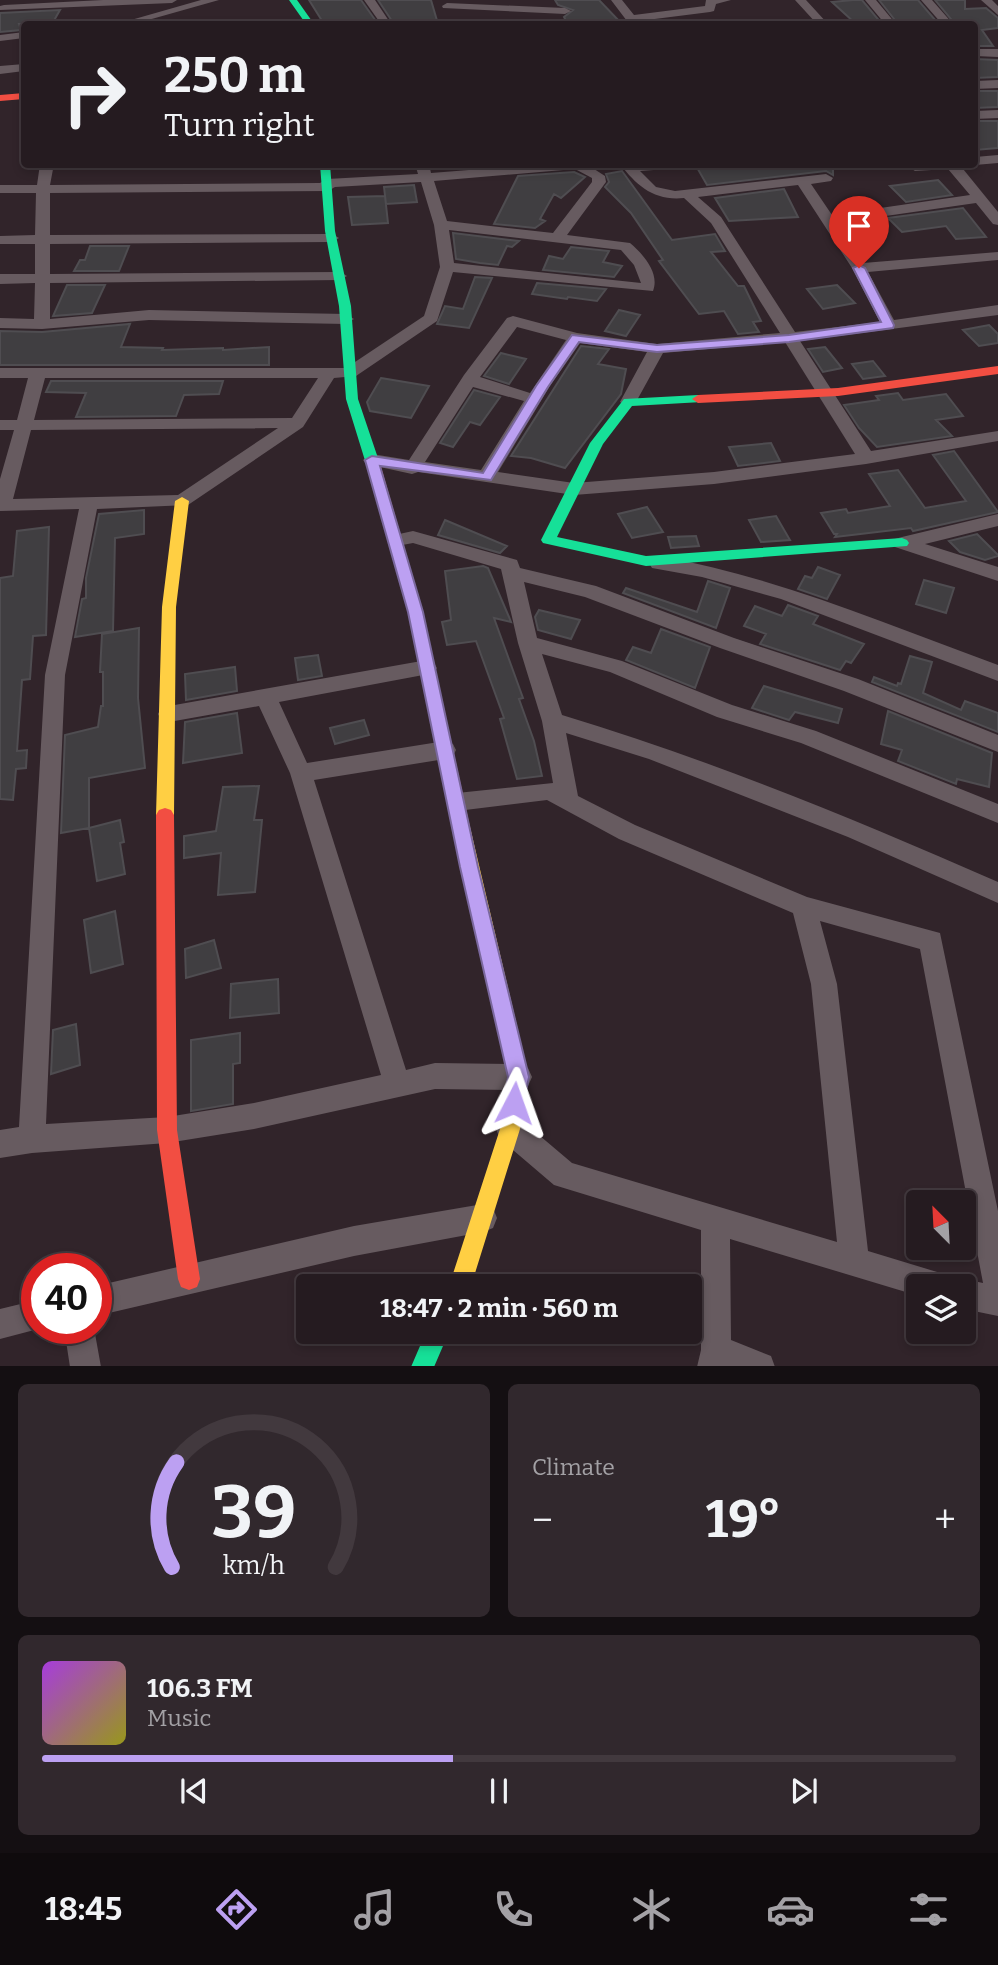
<!DOCTYPE html>
<meta charset="utf-8">
<style>
:root{--surface:#251b20;--page:#31282d;--text:#f1f3f6;--muted:#a3a1a5;--line:#42393e;--accent:#bca0f2}
body{margin:0;font-family:Bitter,serif;background:var(--page);color:var(--text);height:100vh;display:flex;flex-direction:column;font-size:26px;white-space:nowrap}
*{box-sizing:border-box;margin:0}
p{font-size:23px;color:var(--muted)}
.icon{flex:none;width:38px;height:38px;fill:none;stroke:currentColor;stroke-width:2;stroke-linecap:round;stroke-linejoin:round}
.map{position:relative;height:1366px;overflow:hidden}
.side{display:flex;flex-direction:column;gap:18px;padding:18px;background:#140f12;flex:1}
.side>*{flex:none}
.banner{position:absolute;left:21px;top:21px;width:957px;height:147px;border-radius:7px;box-shadow:0 4px 10px #0003,0 0 0 2px var(--line);background:#251b20;color:var(--text);overflow:hidden}
.needle{width:46px;rotate:336deg}
.buttons{position:absolute;left:906px;top:1190px;display:grid;gap:14px}
.buttons a{display:grid;place-items:center;width:70px;height:70px;border-radius:7px;background:var(--surface);box-shadow:0 4px 10px #0003,0 0 0 2px var(--line);font-size:35px}
.speed{position:absolute;left:21px;top:1253px;display:flex;gap:14px;font-size:35px;font-weight:700;text-align:center}
.speed>*{display:grid;place-content:center;width:91px;height:91px;border-radius:50%;background:var(--surface);box-shadow:0 4px 10px #0003,0 0 0 2px var(--line);line-height:1}
.speed .limit{border:10px solid #d22;background:#fff;color:#111}
.pin{position:absolute;display:grid;place-items:center;width:60px;height:60px;color:#fff;margin:-72px -30px;border-radius:50% 50% 50% 0;rotate:-45deg;box-shadow:0 0 7px #0007}
.pin .icon{rotate:45deg}
.me{position:absolute;width:77px;margin:-38px;rotate:4deg;stroke-linejoin:round;filter:drop-shadow(0 0 5px #0008)}
.turn{display:flex;align-items:center;gap:24px;height:147px;padding:0 28px;font-size:32px}
.turn .icon{width:91px;height:91px;stroke-width:2.5}
.turn b{display:block;font-size:49px;line-height:60px}
.big{font-size:52px;font-weight:700;line-height:1.1}
.side .tile{flex:1;display:flex;flex-direction:column;justify-content:center;gap:10px;min-width:0;padding:0 24px;border-radius:10px;background:var(--page)}
.side .dial{align-items:center;gap:0}
.dial svg{height:182px;overflow:visible;fill:none;stroke:var(--line);stroke-width:7;stroke-linecap:round;text-anchor:middle}
.dial text{fill:var(--text);stroke:none}
.song{display:flex;align-items:center;gap:21px}
.cover{width:84px;height:84px;border-radius:10px;background:linear-gradient(135deg,hsl(280 70% 55%),hsl(60 70% 35%))}
.played{height:7px;border-radius:4px;background:linear-gradient(90deg,var(--accent) 45%,var(--line) 45%)}
.keys{display:flex;justify-content:space-around;direction:ltr}
.heat{display:flex;justify-content:space-between;align-items:center;font-size:38px;direction:ltr}
.side .tiles{flex:1;display:grid;gap:18px;grid-template-columns:1fr 1fr}
.tile:last-child{grid-column:span 2}
.trip{position:absolute;left:296px;top:1274px;width:406px;height:70px;border-radius:7px;background:var(--surface);box-shadow:0 4px 10px #0003,0 0 0 2px var(--line);font-weight:700;line-height:70px;text-align:center}
.tab-bar{display:flex;height:112px;justify-content:space-around;align-items:center;background:#0f0b0d;color:var(--muted)}
.tab-bar .icon{width:49px;height:49px}
.tab-bar .active{color:var(--accent)}
.tab-bar b{font-size:32px;color:var(--text)}
.map>svg:first-child{display:block}
</style>
<div class="map">
<svg width="998" height="1367" viewBox="0 0 998 1367">
<rect width="100%" height="100%" fill="#31242a"/>
<path fill="#403e41" stroke="#4f4d51" stroke-width="2" d="M309,0H361L378,24H324Z
M378,0H431L438,24H394Z
M555,0H599L622,24H568L564,17L573,10L558,5Z
M853,0H862L882,24H856L832,2Z
M879,0H918L936,21L898,24Z
M935,0H965V9L986,8L998,18V28L982,30L993,46H975V24H955Z
M60,10L52,24H19L21,30L0,32V13Z
M975,59L998,60V77L975,78Z
M975,91H998V107L975,108Z
M975,121H998V148L975,150Z
M695,164H833V175L826,171L707,185Z
M622,171L672,240L715,234L725,251L711,252L738,286H744L761,321L753,322L759,332L738,334L724,311L699,314L659,261L663,260L631,213L605,187L609,182L606,174Z
M574,172L585,177L561,198L554,194L540,219L545,221L535,228L494,224L518,176Z
M938,180L952,195L906,202L890,186Z
M414,185L417,202L386,204L384,187Z
M784,189L798,217L729,221L715,198Z
M385,196L388,223L352,225L348,197Z
M963,208L986,237L956,239L946,226L902,232L888,218Z
M453,233L519,241L512,247L507,246L498,265L480,263L456,259Z
M90,246H129L119,271H74L80,260H85Z
M571,247L609,251L603,262L622,266L614,277L543,270L549,256L563,259Z
M475,277L492,278L469,328L437,324L445,306L463,309Z
M537,283L606,289L597,301L568,297L567,299L532,294Z
M67,285H105L92,313L53,316Z
M837,285L855,303L823,309L807,289Z
M619,310L640,315L626,336L605,331Z
M130,324L121,347L163,348L162,350L223,348V350L269,347V365H0V331L42,332Z
M989,325L998,334V343L979,346L963,330Z
M581,346L609,349L598,364L626,369L621,394L565,468L531,458L511,456Z
M825,347L842,368L823,372L808,349Z
M501,353L526,359L509,384L484,376Z
M873,361L885,376L863,379L852,364Z
M381,378L429,386L411,418L370,411L367,402Z
M51,381H223L219,394L184,395L176,416L76,417L86,393L46,392Z
M474,390L500,397L480,425L470,422L453,447L440,443Z
M898,393L903,400L946,394L963,416L936,420L952,436L877,447L859,428L844,405L879,400L876,396Z
M771,443L780,461L738,466L729,447Z
M954,451L998,512L913,531L911,528L835,537L837,534H834L821,513L846,509L848,513L890,506L869,474L898,470L925,508L966,501L933,455Z
M647,507L663,532L632,538L618,514Z
M144,510V534L115,538L113,631L75,637L82,599L86,598V578L99,514Z
M776,516L790,540L761,542L749,520Z
M445,520L507,546L500,553L438,535Z
M49,527L46,635L33,636L30,679L22,680L17,751L27,750L26,768L16,769L13,800L0,799V578L13,576L17,531Z
M977,534L998,555V556L985,560L960,552L949,541Z
M696,536L699,546L671,548L668,537Z
M483,566L488,568L509,617L511,622L494,618L523,698L519,699L534,741L542,776L517,779L500,719L504,718L476,641L447,645L442,622L451,620L445,571Z
M818,567L840,575L827,599L798,589L805,576L812,578Z
M924,580L954,588L946,613L916,604Z
M708,581L730,588L716,628L623,593L626,588L697,612Z
M788,605L818,616L813,624L864,644L851,663L846,661L840,670L760,644L766,634L744,626L755,606L782,616Z
M539,610L580,620L571,639L538,630L535,617Z
M139,628L138,698L145,768L89,778V828L61,833L65,735L98,727L101,706H103V672H100L102,634Z
M661,629L710,647L695,688L626,660L633,647L651,653Z
M318,655L322,676L298,680L295,658Z
M910,656L932,662L923,693L961,710L965,701L998,713V732L872,682L874,677L897,686L898,683L901,684Z
M235,667L237,691L186,700L185,674Z
M764,686L842,709L838,723L795,712L789,720L752,708Z
M888,711L992,753L989,787L957,779L956,784L898,761L902,750L881,744Z
M237,713L242,753L183,763L185,722Z
M364,720L369,735L335,744L330,728Z
M259,786L254,820H262L255,892L218,895L221,853L184,858V836L216,831L223,787Z
M120,820L124,842L120,843L125,874L97,881L89,828Z
M115,911L123,964L91,973L84,920Z
M214,940L221,968L186,978L185,949Z
M278,979L279,1013L230,1018L231,984Z
M76,1024L80,1065L51,1074L53,1030Z
M240,1033V1063L233,1064V1104L191,1111V1040Z"/>
<g fill="none" stroke-linecap="round" stroke-linejoin="round">
<path fill="#675b60" fill-rule="evenodd" d="M103,0H177L172,3L0,10V6L4,5Z
M201,0H219L134,24H117Z
M364,0H375L391,24H381Z
M611,0H622L634,15L705,6L706,0H731L716,4L714,11L710,12L631,22L627,21Z
M795,0H806L828,24H817Z
M865,0H876L896,24H885Z
M921,0H932L953,24H942Z
M981,0H992L998,6V15Z
M447,3L565,8L571,11L565,14L443,8L442,6Z
M24,32V38L0,41V35Z
M975,49H998V57L975,56Z
M24,64V71L0,74V66Z
M998,80V88L975,89V81Z
M998,110V118L975,119V111Z
M998,155V163L975,165L973,164L975,157Z
M40,164H54L50,185L320,183L327,179L418,174L415,164H429L431,173L547,164H594L591,167L605,176L606,182L567,235L630,243C643,254 660,273 653,291L453,272L437,321L356,376L334,378L303,427L188,505L97,509L65,675L46,1124L167,1117L254,1103L381,1075L290,773L259,706L169,722L161,720L158,714L161,708L169,706L427,660L434,663L437,668L434,673L279,702L307,763L445,741L453,744L456,750L453,756L445,759L314,780L406,1070L435,1063L519,1064L528,1068L532,1077L528,1086L519,1090L435,1089L254,1129L167,1143L32,1153L0,1158V1130L19,1127L45,675L79,509L0,511V479L14,430H0V420H17L28,378H0V368H346L424,316L440,267L434,225L421,182L335,187L328,191L50,193V235L332,234L339,238L332,242L50,244V274L340,272L347,276L340,280L50,283V319L149,310L346,314L354,319L346,324L149,320L42,329L0,328V318L34,319L35,283L0,284V274H35V244H0V236L35,235L36,193H0V185H37ZM575,169L592,178V182L553,233L447,221L434,181ZM449,230L621,250L634,265L641,283L454,263ZM45,378H318L292,418L34,420ZM278,428L178,495L13,499L31,430Z
M620,164H687L681,168L640,171L656,187L675,191L826,174L833,178L831,181L811,184L832,215L970,195L948,169L915,171L904,164H959L998,212V225L993,224L976,203L837,223L863,263L998,252V260L868,272L894,320L998,305V315L800,341L871,451L998,431V441L866,464L714,484L574,495L418,472L412,474L366,464L363,460L372,454L409,460L464,375L507,318L513,316L577,333L657,344L780,333L711,223L684,198C654,201 637,186 620,164ZM798,185L852,268L880,322L795,332L721,217L698,197ZM517,327L566,340L530,393L480,377ZM785,342L855,454L714,472L574,483L498,472L550,386L580,343L647,352L620,402L628,407L636,402L663,353ZM473,387L524,401L481,470L425,462Z
M998,514V526L925,544L998,567V581L895,547L893,543L895,539L902,537Z
M413,531L517,560L520,568L596,586L734,638L858,679L998,735V752L844,691L720,648L585,597L524,582L537,638L622,661L732,705L816,731L998,804V823L801,743L717,717L610,672L542,654L562,715C711,760 855,819 998,882V903L848,837L649,759L566,733L578,796L635,825L807,897L940,933L998,1211V1316L964,1309V1286H952L964,1279L983,1283L920,949L820,921L837,984L868,1251L947,1275L951,1286H919V1296L730,1239L731,1340L771,1356L775,1367H697L701,1350V1230L554,1185L500,1139L496,1129L500,1119L510,1116L520,1119L572,1163L837,1242L811,984L793,913L619,839L547,800L457,811L449,808L446,802L449,796L457,793L553,783L542,721L518,643L501,569L413,543L397,546L390,544L388,540L390,536Z
M659,556C777,577 886,624 998,665V681L781,599L702,577L652,568L649,563L652,558Z
M483,1204L493,1208L497,1218L493,1228L483,1232L354,1256L96,1316V1286L354,1226Z
M37,1300V1328H42L0,1339V1309Z
M64,1328H94L101,1367H70Z"/>
<path fill="#16e098" fill-rule="evenodd" d="M289,0H297L314,24H306Z
M320,164H330L335,231L351,306L358,399L381,467L374,471L367,467L346,399L339,306L325,231Z
M698,395L704,399L702,402L632,406L603,444L557,537L646,556L902,538L907,540L909,543L907,546L646,566L543,543L541,540L590,443L624,399Z
M426,1332H449L434,1367H411Z"/>
<path fill="#ffcf43" fill-rule="evenodd" d="M182,497L189,501L176,607L174,815L171,820L165,822L159,820L156,815L162,607L175,501Z
M461,820L467,822L470,827L529,1077L520,1129L471,1286H449L500,1129L509,1077L452,827L455,822Z"/>
<path fill="#f24e42" fill-rule="evenodd" d="M24,93V99L0,101V95Z
M998,366V374L838,396L698,403L692,399L698,395L838,388Z
M374,463L381,467L423,612L470,827L467,832L461,834L455,832L452,827L409,612L367,467Z
M165,808L171,810L174,815L177,1130L200,1279L197,1287L189,1290L181,1287L178,1279L157,1130L156,815L159,810Z"/>
</g>
<path fill="#bca0f2" stroke="#7a689d" stroke-width="2" d="M859,265L865,268L894,325L893,328L789,342L657,352L579,342L548,387L491,480L380,466L423,612L478,867L529,1077L522,1110L514,1113L507,1110L504,1103L508,1077L460,867L408,612L365,460L372,456L483,473L536,386L572,335L657,345L789,335L881,322L853,268Z"/>
</svg>
<div class="buttons">
<a><svg class="needle" viewBox="-14 -14 28 28"><path d="M0-13l5 13h-10z" fill="#e53935"/><path d="M0 13l5-13h-10z" fill="#a3a1a5"/></svg></a>
<a><svg class="icon" aria-label="layers" viewBox="0 0 24 24"><path d="M12 4l9 5-9 5-9-5zM3 14l9 5 9-5"/></svg></a>
</div>
<div class="speed"><div class="limit">40</div></div>
<div class="pin" style="left:859px;top:268px;background:#d93025"><svg class="icon" aria-label="arrive" viewBox="0 0 24 24"><path d="M6 21V4h12l-3 4 3 4H6"/></svg></div>
<svg class="me" style="left:514px;top:1103px" viewBox="-20 -20 40 40"><path d="M0-17L14 15 0 8-14 15z" fill="#bca0f2" stroke="#fff" stroke-width="4"/></svg>
<div class="trip">18:47 · 2 min · 560 m</div>
<div class="banner">
<div class="turn"><svg class="icon" aria-label="right" viewBox="0 0 24 24"><path d="M7 20v-9h11M14 6l5 5-5 5"/></svg><div><b>250 m</b>Turn right</div></div>
</div>
</div>
<section class="side">
<div class="tiles">
<div class="tile dial"><svg viewBox="0 0 100 80">
<path d="M14 69A42 42 0 1 1 86 69"/>
<path d="M14 69A42 42 0 0 1 16 23" stroke="#bca0f2"/>
<text x="50" y="56" font-size="32" font-weight="700">39</text>
<text x="50" y="72" font-size="11">km/h</text>
</svg></div>
<div class="tile"><p>Climate</p>
<div class="heat"><a>−</a><b class="big">19°</b><a>+</a></div>
</div>
<div class="tile">
<div class="song"><i class="cover"></i><div><b>106.3 FM</b><p>Music</p></div></div>
<div class="played"></div>
<div class="keys"><svg class="icon" aria-label="previous" viewBox="0 0 24 24"><path d="M18 5L8 12l10 7zM5 5v14"/></svg><svg class="icon" aria-label="pause" viewBox="0 0 24 24"><path d="M8 5v14M16 5v14"/></svg><svg class="icon" aria-label="next" viewBox="0 0 24 24"><path d="M6 5l10 7-10 7zM19 5v14"/></svg></div>
</div>
</div>
</section>
<nav class="tab-bar">
<b>18:45</b>
<svg class="icon active" aria-label="directions" viewBox="0 0 24 24"><path d="M12 3l9 9-9 9-9-9zM9 14v-3h6M13 9l2 2-2 2"/></svg>
<svg class="icon" aria-label="music" viewBox="0 0 24 24"><path d="M9 18V5l10-2v13"/><circle cx="6" cy="18" r="3"/><circle cx="16" cy="16" r="3"/></svg>
<svg class="icon" aria-label="phone" viewBox="0 0 24 24"><path d="M5 4h4l2 5-3 2q2 4 5 5l2-3 5 2v4C11 20 4 13 5 4z"/></svg>
<svg class="icon" aria-label="climate" viewBox="0 0 24 24"><path d="M12 3v18M4 7l16 10M4 17L20 7"/></svg>
<svg class="icon" aria-label="car" viewBox="0 0 24 24"><path d="M5 17H2v-5l4-1 3-4h7l3 4 3 1v5h-3M9 17h6M6 11h13"/><circle cx="7" cy="17" r="2"/><circle cx="17" cy="17" r="2"/></svg>
<svg class="icon" aria-label="filters" viewBox="0 0 24 24"><path d="M4 7h16M4 17h16"/><circle cx="9" cy="7" r="2"/><circle cx="15" cy="17" r="2"/></svg>
</nav>
